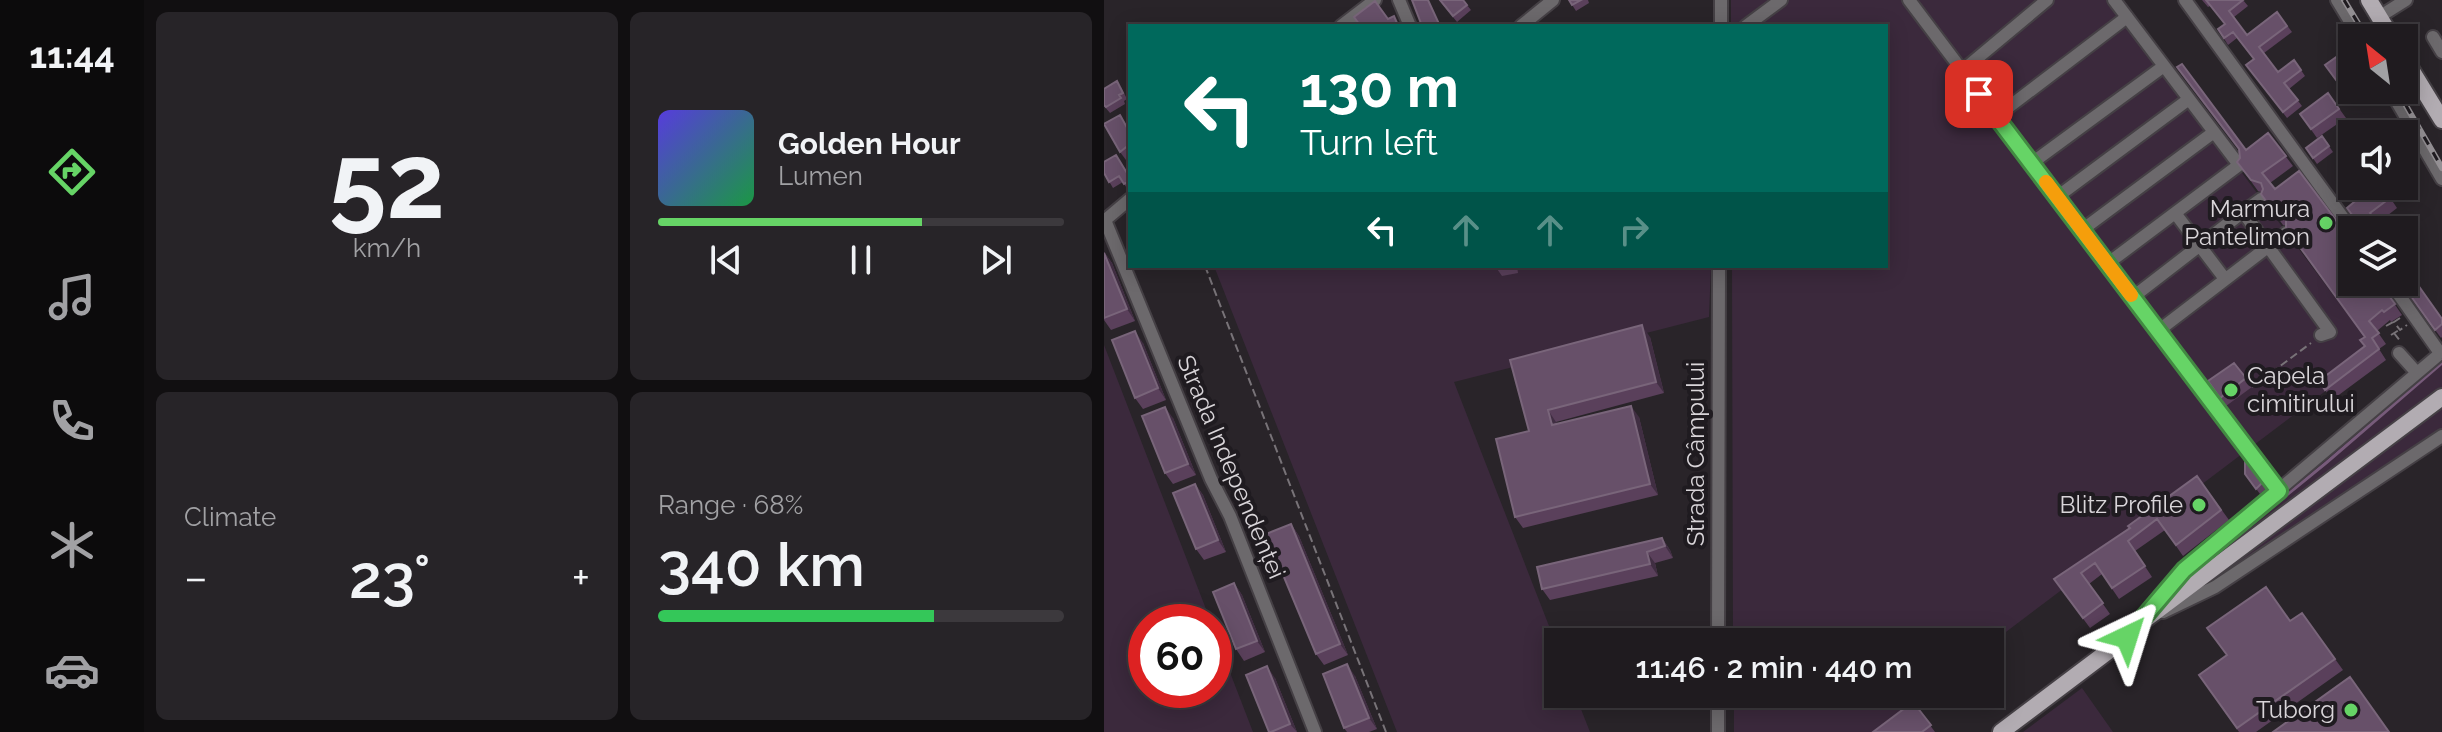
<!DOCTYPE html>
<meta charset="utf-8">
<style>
:root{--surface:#1f1b1f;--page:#272428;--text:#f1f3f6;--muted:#a1a1a4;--line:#3c393d;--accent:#66d466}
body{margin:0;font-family:Raleway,sans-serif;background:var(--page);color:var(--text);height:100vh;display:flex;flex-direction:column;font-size:30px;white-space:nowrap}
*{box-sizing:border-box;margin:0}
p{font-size:26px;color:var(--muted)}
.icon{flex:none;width:44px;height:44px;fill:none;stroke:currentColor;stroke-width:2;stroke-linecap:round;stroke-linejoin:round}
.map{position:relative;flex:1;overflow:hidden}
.details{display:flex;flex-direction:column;gap:12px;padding:12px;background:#110f11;width:960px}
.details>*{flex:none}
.banner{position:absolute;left:24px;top:24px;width:760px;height:244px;border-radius:0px;box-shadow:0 4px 20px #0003,0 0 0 2px var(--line);background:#00695c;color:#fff;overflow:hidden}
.needle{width:52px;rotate:330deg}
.fabs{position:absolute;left:1234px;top:24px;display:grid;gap:16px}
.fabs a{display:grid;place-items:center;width:80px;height:80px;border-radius:0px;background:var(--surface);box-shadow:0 4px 20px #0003,0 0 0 2px var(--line);font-size:40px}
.speed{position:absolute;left:24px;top:604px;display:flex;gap:16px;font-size:40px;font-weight:700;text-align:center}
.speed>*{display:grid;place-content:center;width:104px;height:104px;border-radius:50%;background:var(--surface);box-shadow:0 4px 20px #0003,0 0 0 2px var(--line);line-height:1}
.speed .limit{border:12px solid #d22;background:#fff;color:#111}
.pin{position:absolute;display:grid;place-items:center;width:68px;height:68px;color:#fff;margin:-34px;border-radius:16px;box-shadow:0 4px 12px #0006}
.me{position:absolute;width:88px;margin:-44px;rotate:41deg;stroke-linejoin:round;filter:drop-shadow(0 0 6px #0008)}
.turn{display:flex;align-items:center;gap:28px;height:168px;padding:0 40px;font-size:36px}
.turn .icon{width:104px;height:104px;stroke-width:2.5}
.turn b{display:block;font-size:56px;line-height:68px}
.lanes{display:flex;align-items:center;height:76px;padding:0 40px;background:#0003;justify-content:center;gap:40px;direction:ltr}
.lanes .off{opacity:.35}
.big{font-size:60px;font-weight:600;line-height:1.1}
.details .widget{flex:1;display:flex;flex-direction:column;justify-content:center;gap:12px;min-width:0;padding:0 28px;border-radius:12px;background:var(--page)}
.details .dial{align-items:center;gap:0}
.dial b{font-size:104px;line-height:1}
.song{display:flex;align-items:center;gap:24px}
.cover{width:96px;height:96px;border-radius:12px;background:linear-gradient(135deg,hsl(250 70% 55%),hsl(140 70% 35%))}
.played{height:8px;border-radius:4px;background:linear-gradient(90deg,var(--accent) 65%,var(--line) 65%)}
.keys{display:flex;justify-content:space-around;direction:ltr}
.heat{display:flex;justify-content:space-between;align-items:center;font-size:44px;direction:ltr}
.charge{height:12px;border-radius:6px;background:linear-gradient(90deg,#34c759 68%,var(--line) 0)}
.details .tiles{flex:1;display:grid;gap:12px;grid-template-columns:repeat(2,1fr)}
.trip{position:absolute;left:440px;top:628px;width:460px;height:80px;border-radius:0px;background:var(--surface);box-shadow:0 4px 20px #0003,0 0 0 2px var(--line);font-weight:600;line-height:80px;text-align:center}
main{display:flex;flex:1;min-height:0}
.menu{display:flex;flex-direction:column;width:144px;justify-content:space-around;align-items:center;background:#0c0b0c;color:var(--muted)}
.menu .icon{width:56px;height:56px}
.menu .current{color:var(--accent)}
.menu b{font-size:36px;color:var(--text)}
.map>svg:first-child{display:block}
</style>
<main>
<nav class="menu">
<b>11:44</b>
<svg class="icon current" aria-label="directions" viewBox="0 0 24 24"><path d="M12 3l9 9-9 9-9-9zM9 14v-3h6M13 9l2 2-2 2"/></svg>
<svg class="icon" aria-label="music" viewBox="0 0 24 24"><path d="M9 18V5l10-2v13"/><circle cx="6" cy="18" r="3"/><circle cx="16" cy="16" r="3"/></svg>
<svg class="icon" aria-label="phone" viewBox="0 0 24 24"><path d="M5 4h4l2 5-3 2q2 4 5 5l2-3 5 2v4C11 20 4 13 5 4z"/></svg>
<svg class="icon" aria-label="climate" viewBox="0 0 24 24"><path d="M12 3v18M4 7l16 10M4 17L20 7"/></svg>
<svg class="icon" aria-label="car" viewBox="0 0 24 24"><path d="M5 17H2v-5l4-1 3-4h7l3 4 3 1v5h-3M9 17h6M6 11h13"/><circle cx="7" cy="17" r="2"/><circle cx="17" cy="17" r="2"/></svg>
</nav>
<section class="details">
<div class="tiles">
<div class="widget dial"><b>52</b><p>km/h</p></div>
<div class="widget">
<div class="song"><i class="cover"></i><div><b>Golden Hour</b><p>Lumen</p></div></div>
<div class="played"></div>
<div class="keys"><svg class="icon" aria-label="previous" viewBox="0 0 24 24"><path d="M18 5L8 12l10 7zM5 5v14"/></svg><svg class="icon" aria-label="pause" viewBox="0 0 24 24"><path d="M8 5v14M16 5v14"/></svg><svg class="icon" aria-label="next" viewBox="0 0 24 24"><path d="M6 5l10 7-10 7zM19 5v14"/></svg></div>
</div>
<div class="widget"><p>Climate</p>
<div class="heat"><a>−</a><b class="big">23°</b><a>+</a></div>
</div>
<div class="widget"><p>Range · 68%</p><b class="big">340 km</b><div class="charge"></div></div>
</div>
</section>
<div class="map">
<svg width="1338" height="732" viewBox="0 0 1338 732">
<rect width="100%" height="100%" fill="#292429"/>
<path fill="#3b293c" d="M627,0H1009L1268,347V356L886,644V642H629L628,266H782V26H627Z
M110,266H607L605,317L350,382L454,649V694H471L486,732H293Z
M0,345L107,622H42V690H110V631L149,732H0Z
M1338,358V431L1108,585L1101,583L1090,567Z
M978,688L1009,732H919Z
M630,694H819L769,732H630Z"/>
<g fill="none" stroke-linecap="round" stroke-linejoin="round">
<path stroke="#775b7a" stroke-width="3" d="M1093,568L1222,463L1338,363"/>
<defs>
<path id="minor" d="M295,0L306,26
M805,0L1175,491
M1081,0L1248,230
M1233,0L1256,38
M1275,17L1302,0
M237,26L271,0
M417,26L449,0
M617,26V0
M642,26L677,0
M1329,37L1338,52
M858,71L943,0
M1286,90L1338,179
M893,116L1023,17
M928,163L1060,66
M953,197L1085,99
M1139,212L1157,199
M1071,213L1121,279
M1,220L107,479L126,516L211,732
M0,221L26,199
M978,230L1110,132
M1003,264L1135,165L1010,0
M1286,282L1336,353
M1029,297L1139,212L1226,332L1217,335
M1054,331L1182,233
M1295,353L1313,373
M1047,609L1080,570L1338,352
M1059,612L1111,587L1338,436
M614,642L615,266
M614,732V694"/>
<path id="major" d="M1265,0L1288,38
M1300,58L1338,120
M897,732L1023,637L1035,624L1338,397"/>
</defs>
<use href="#minor" stroke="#454045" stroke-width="16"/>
<use href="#major" stroke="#454045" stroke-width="20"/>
<path stroke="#787378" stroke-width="2" stroke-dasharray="8 4" stroke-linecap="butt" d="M101,266L282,732
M1296,318L1290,322L1296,330L1303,325
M1282,326L1289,322
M1290,333L1297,342
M1287,335L1295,330
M1148,387L1207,343"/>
<use href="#minor" stroke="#6c696c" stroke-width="12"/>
<use href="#major" stroke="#b2acb2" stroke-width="16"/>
<defs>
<path id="rail" d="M1240,0L1263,38
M1293,90L1338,168"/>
</defs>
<use href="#rail" stroke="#949094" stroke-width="6"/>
<use href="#rail" stroke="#1f1b20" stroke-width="3" stroke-dasharray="9" stroke-linecap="butt"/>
</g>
<path fill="#5a405b" d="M335,0H359L367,10L353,22Z
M465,0H484L485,3L472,11Z
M1098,0H1139L1144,6L1130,17L1143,35L1173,12L1188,32L1160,53L1174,72L1197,70L1201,76L1185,89L1198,106L1183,118L1142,65L1150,60L1133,38L1124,45L1114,29L1121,24L1106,6L1104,7Z
M1248,46V74L1246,76L1248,78L1236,86L1221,65Z
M17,87L23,99L20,101L21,104L6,113L0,106Z
M1224,93L1242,118L1213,138L1196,114Z
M16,115L26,131V157L22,160L16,152Z
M1164,133L1189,166L1166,183L1171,189L1238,228L1245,227L1249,223L1262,193L1257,186H1286L1281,190L1293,208L1274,223L1279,230H1248V282L1279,287L1298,315L1287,322L1286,320L1273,331L1282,344L1275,349L1282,360L1228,400L1215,381L1261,346L1260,337L1182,225H1179L1157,194L1158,192L1154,191L1133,162L1142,150Z
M1218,136L1229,152L1213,164L1202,148Z
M1300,156L1310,170L1300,177Z
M0,173L26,177V189L24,190L19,182L9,188Z
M0,252L8,263L31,321L7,330L0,320Z
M391,266H413L414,273L398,276Z
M1310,301L1338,319V337L1337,338Z
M546,337L560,393L452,422L453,424L535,417L554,495L419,528L411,517L425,431L406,360Z
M39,343L62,400L39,409L31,398Z
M1130,363L1148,387L1122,406L1104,381Z
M69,418L92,475L69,484L61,473Z
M1141,460L1162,489L1156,494L1141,474Z
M1093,476L1125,520L1079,556L1061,530L1031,551L1048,577L1015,599L998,574L985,584L1006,614L986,628L950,579L1026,528Z
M91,484L99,495L122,552L100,560L92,549Z
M187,524L195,536L244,655L220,665L212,654Z
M558,538L566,550L569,558L551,563L554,576L446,600L438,589Z
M130,583L138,595L161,652L140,661L132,649Z
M1198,613L1239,670L1152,732H1135L1095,675L1123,655L1186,621Z
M251,676L273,729L265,732H243L240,728Z
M171,678L193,732H165Z
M849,694H865L855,702Z
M809,702L831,732H769Z"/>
<path fill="#402e42" d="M0,252L8,263L31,321L23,309Z
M538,325L546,337L560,393L552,382Z
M31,331L39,343L62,400L54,388Z
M527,406L535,417L554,495L546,484Z
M61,407L69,418L92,475L84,464Z
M444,410L452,422L456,437L448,425Z
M91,484L99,495L122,552L114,540Z
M187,524L195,536L244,655L236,644Z
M558,538L566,550L569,558L561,546Z
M543,552L551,563L554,576L546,564Z
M130,583L138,595L161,652L153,641Z
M243,664L251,676L273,729L265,718Z
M163,666L171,678L193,732L186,724Z"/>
<path fill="#675069" stroke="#79657a" stroke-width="2" d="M308,0H324L336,26H318Z
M336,0H359L363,5L349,16Z
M465,0H477L468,5Z
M1102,0H1139L1125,11L1143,35L1173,12L1183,26L1155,47L1174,72L1190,60L1197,70L1180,83L1194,100L1179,112L1142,65L1150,59L1129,32L1120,38L1114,29L1121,24Z
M271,1L284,19L290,16L293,23L297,26H251L255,24L250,17Z
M1248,46V66L1242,70L1244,72L1232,80L1221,65Z
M1078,64L1142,150L1164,133L1182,156L1158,173L1171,189L1195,171L1238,228L1245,227L1249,223L1248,215L1243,208L1262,192L1257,186H1278L1286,198L1266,213L1274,223L1264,230H1248V282H1275L1291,304L1280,312L1278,310L1265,321L1275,333L1268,338L1275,349L1221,390L1215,381L1261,346L1256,340L1261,337L1182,228V218L1178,214L1172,215L1157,194L1159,189L1157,183L1147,180L1133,162L1136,158L1135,149L1073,67Z
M13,81L19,93L15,95L17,98L2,107L0,105V89Z
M1224,93L1235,109L1207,129L1196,114Z
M16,115L26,133V144L16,152L0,124Z
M1218,136L1225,146L1209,158L1202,148Z
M12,155L26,178V181L20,184L15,176L5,182L0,173V162Z
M0,253L23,309L0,318Z
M1314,285L1338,319V324L1331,330L1304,292Z
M538,325L552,382L444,410L448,425L527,406L546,484L411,517L392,439L425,431L406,360Z
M31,331L54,388L31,398L8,340Z
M1130,363L1142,378L1116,398L1104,381Z
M61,407L84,464L61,473L38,416Z
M1141,460L1158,483L1152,489L1141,474Z
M1093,476L1117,510L1072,545L1053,519L1024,541L1041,566L1008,588L991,563L977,573L999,603L979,618L950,579L1026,528L1024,526Z
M91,484L114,540L92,549L69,493Z
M187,524L236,644L212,654L162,534Z
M558,538L561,546L543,552L546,564L438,589L433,567Z
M130,583L153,641L132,649L109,592Z
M1162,587L1186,621L1198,613L1231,659L1133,728L1095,675L1123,655L1103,628Z
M243,664L265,718L240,728L219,674Z
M163,666L186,724L167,732H165L142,675Z
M1246,677L1285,732H1169Z
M809,702L827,725L818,732H769Z"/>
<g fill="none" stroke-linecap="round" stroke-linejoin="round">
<defs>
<path id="route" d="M875,94L1175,491L1080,570L1023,637"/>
</defs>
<use href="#route" stroke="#428a42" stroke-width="20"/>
<use href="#route" stroke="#66d466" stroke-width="14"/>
<path stroke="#f59e0b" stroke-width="14" d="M942,182L1027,295"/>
</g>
<g fill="#66d466" stroke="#1f1b20" stroke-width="3">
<circle cx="1222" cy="223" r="8"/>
<circle cx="1127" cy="390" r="8"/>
<circle cx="1095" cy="505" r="8"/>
<circle cx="1247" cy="710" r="8"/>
</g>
<g text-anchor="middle" stroke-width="8" stroke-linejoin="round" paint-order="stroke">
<g font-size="24" fill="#d9d5d9" stroke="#1f1b20" text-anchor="end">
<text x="1206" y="217">Marmura<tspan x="1206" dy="28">Pantelimon</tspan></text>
<text x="1143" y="384" text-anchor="start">Capela<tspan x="1143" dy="28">cimitirului</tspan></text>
<text x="1079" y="513">Blitz Profile</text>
<text x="1231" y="718">Tuborg</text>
</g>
<g font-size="24" fill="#d9d5d9" stroke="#1f1b20">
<text transform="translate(592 454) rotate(-90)" y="8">Strada Câmpului</text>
<text transform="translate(127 467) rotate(67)" y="8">Strada Independenței</text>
</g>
</g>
</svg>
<div class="fabs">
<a><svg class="needle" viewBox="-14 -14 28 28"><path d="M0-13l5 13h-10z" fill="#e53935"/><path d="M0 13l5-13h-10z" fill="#a1a1a4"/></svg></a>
<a><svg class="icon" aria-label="sound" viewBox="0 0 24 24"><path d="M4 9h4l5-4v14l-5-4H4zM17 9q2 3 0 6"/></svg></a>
<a><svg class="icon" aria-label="layers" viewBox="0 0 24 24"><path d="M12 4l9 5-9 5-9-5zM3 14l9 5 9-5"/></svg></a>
</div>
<div class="speed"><div class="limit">60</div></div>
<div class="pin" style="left:875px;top:94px;background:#d93025"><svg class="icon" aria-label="arrive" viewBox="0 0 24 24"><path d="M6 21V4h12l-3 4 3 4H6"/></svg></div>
<svg class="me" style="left:1023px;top:637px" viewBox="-20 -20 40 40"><path d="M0-17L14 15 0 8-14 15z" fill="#66d466" stroke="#fff" stroke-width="4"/></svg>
<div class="trip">11:46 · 2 min · 440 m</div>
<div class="banner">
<div class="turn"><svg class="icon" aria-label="left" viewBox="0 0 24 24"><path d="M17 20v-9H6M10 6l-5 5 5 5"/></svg><div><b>130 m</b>Turn left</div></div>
<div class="lanes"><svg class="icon" aria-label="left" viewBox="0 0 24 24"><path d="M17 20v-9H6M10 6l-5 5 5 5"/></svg><svg class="icon off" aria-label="ahead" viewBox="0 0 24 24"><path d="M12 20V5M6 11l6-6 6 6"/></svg><svg class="icon off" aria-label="ahead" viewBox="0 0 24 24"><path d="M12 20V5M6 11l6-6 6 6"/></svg><svg class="icon off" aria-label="right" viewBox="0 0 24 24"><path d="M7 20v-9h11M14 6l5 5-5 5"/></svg></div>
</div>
</div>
</main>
